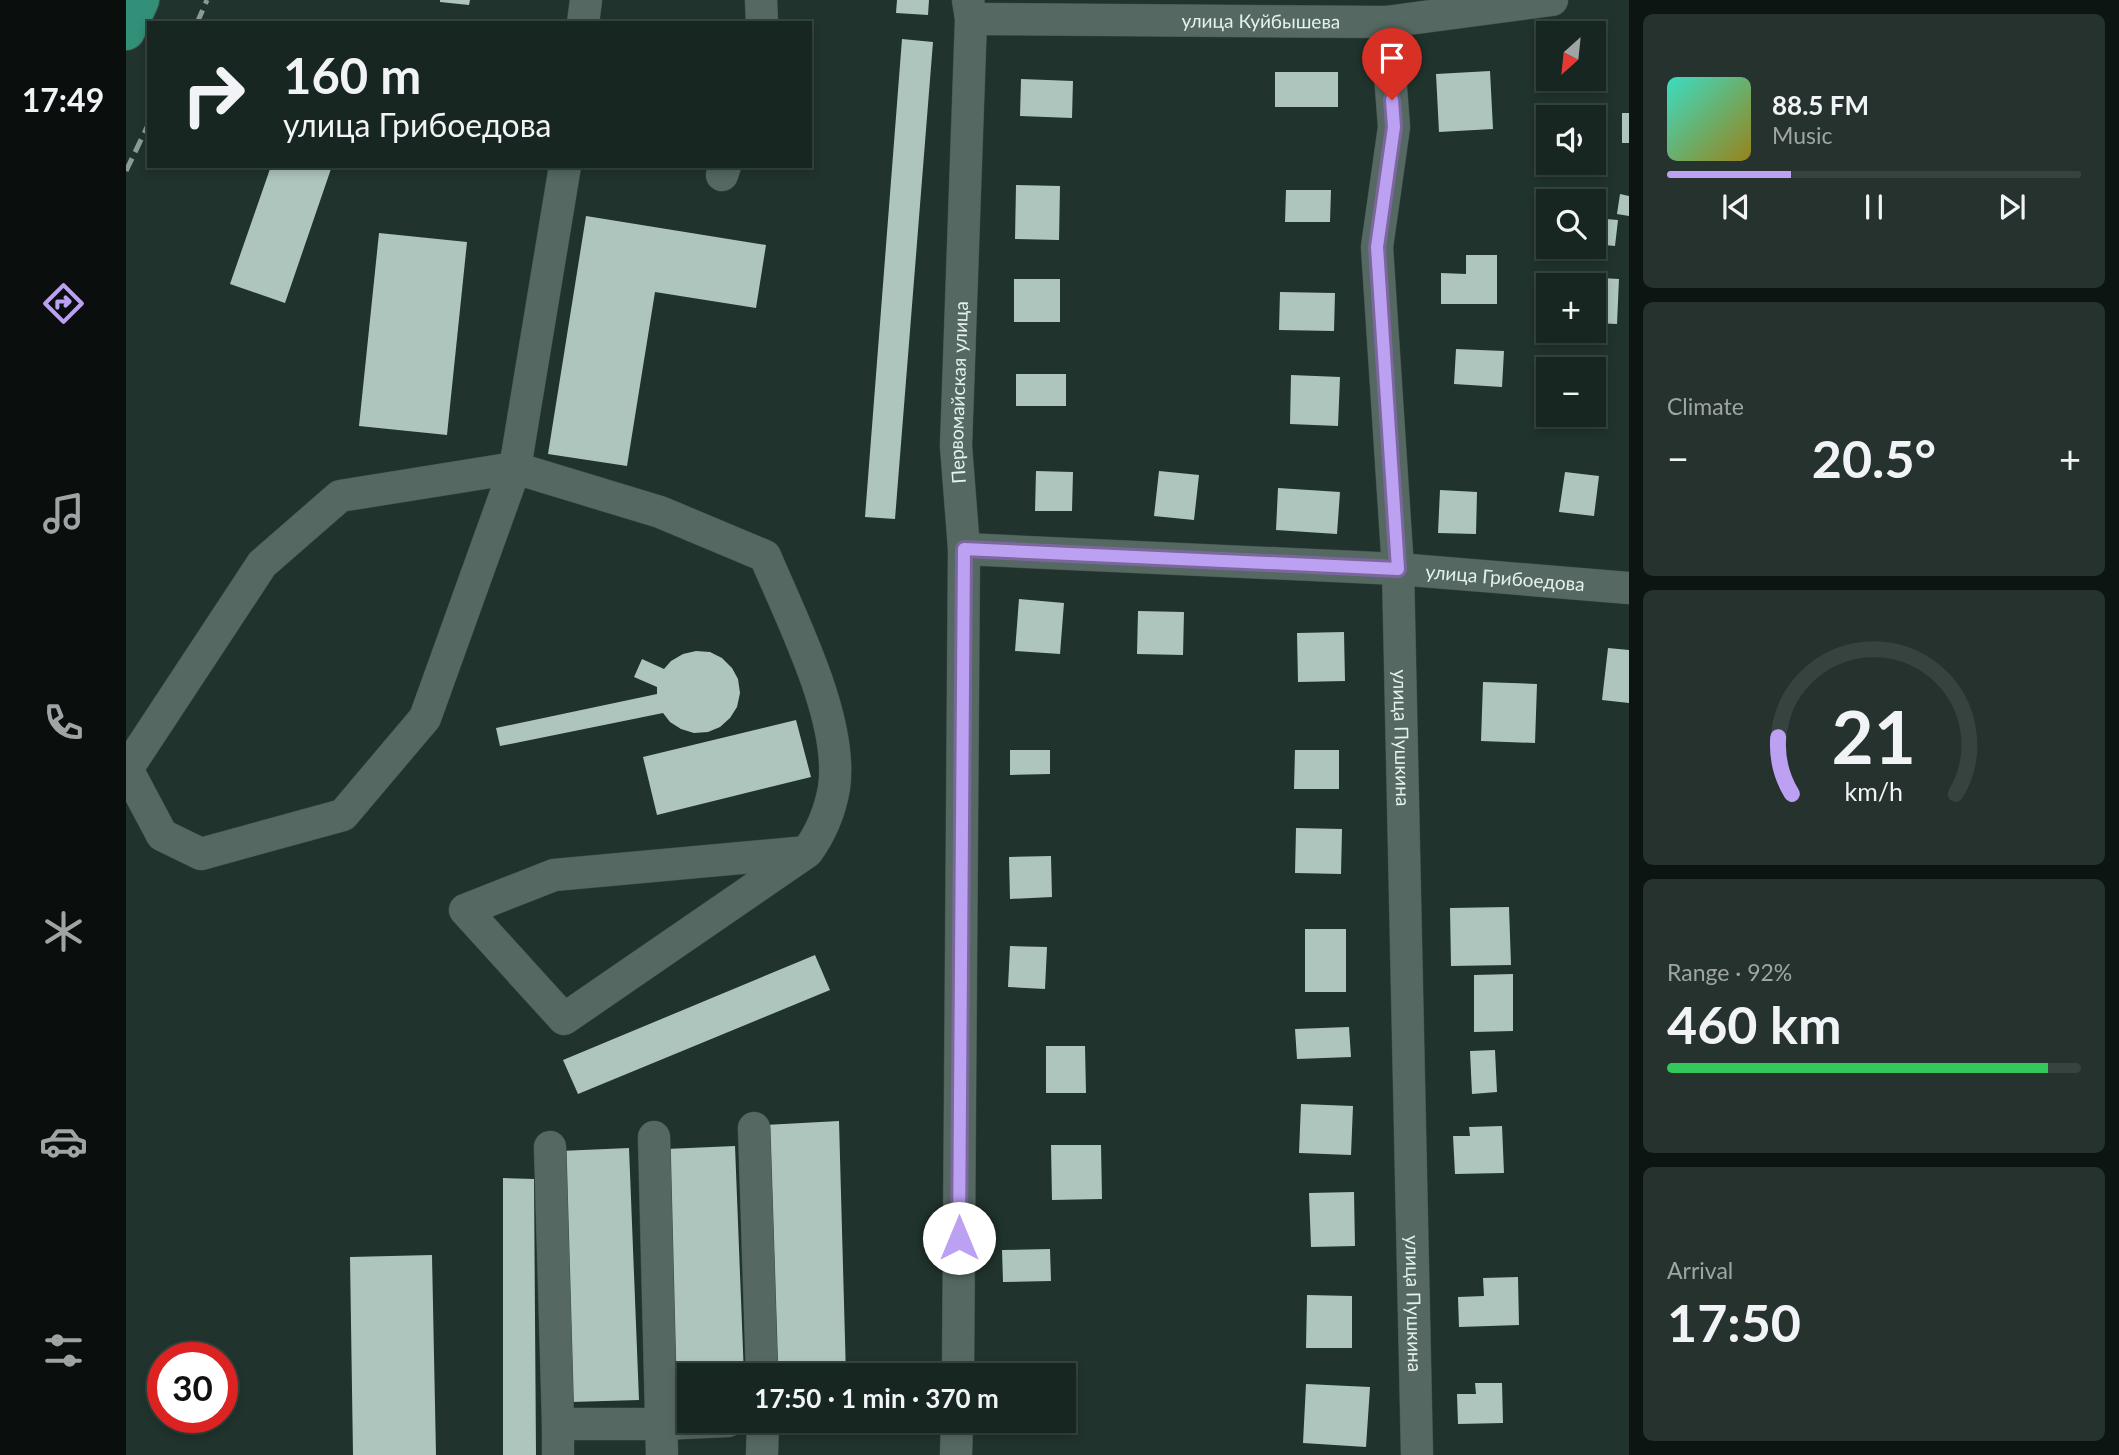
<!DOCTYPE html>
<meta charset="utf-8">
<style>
:root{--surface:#182621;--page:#25322e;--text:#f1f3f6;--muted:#9fa5a5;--line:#36433f;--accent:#bca0f2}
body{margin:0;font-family:Lato,sans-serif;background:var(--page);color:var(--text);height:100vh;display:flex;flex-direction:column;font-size:26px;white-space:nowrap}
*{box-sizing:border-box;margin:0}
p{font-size:23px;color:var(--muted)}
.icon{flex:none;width:38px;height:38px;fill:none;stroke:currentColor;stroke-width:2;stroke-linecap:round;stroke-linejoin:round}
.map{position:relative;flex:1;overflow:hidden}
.side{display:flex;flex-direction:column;gap:14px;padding:14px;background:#0d1512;width:490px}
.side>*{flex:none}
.top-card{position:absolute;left:21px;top:21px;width:665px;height:147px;border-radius:0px;box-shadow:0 4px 10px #0003,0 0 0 2px var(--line);background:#182621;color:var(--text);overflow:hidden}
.needle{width:46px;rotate:207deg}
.tools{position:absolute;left:1410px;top:21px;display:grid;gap:14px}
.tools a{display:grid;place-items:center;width:70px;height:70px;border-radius:0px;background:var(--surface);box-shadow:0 4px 10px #0003,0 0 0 2px var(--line);font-size:35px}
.speed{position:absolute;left:21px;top:1342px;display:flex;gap:14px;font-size:35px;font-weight:700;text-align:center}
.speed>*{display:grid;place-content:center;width:91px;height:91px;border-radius:50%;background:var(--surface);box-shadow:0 4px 10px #0003,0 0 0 2px var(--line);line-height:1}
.speed .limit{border:10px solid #d22;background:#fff;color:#111}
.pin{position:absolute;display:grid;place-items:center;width:60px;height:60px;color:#fff;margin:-72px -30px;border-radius:50% 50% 50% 0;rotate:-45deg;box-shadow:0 0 7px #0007}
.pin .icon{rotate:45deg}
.me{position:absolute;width:77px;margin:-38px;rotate:0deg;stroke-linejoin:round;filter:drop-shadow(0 0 5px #0008)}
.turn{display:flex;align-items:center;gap:24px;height:147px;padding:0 21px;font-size:32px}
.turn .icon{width:91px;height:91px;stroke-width:2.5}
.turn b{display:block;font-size:49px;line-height:60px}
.big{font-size:52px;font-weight:700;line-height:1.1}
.side .tile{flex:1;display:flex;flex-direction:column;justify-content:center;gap:10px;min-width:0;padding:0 24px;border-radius:10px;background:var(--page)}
.side .dial{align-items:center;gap:0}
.dial svg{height:182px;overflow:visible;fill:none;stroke:var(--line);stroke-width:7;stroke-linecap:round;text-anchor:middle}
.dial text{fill:var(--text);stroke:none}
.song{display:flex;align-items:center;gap:21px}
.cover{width:84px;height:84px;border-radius:10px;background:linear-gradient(135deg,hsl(170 70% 55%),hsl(50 70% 35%))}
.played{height:7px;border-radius:4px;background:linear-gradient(90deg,var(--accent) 30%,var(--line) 30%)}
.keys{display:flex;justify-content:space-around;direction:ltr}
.heat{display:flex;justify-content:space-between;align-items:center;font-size:38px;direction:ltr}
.charge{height:10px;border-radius:5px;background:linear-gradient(90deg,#34c759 92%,var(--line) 0)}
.trip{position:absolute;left:551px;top:1363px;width:399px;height:70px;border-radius:0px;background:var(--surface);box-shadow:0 4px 10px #0003,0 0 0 2px var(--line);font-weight:700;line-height:70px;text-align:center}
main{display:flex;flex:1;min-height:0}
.tabs{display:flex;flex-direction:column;width:126px;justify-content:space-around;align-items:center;background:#0a0f0d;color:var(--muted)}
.tabs .icon{width:49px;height:49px}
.tabs .selected{color:var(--accent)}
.tabs b{font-size:32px;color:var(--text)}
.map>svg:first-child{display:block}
</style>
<main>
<nav class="tabs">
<b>17:49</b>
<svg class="icon selected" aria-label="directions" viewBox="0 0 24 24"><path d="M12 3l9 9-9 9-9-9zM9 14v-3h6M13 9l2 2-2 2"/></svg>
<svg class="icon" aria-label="music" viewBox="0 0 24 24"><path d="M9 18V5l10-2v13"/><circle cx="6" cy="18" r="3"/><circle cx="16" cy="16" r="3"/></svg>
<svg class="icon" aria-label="phone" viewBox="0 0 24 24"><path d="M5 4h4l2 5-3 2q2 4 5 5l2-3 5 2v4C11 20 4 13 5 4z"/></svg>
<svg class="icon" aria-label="climate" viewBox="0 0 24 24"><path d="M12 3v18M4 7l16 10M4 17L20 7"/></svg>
<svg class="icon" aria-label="car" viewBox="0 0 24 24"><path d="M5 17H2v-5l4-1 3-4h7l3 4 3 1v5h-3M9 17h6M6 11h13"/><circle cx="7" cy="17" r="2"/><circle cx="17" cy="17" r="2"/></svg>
<svg class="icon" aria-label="filters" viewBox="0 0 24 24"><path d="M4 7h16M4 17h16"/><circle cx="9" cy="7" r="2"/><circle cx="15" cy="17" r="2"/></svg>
</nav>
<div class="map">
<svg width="1503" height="1455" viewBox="0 0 1503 1455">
<rect width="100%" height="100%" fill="#20332c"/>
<path fill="#aec5bd" d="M314,0H344L343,5L314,2Z
M771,0H803L802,15L770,13Z
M776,39L807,42L769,519L739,517Z
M1364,71L1367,129L1313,132L1310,74Z
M1149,72H1212V107H1149Z
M895,79L947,81L946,118L894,116Z
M1496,113H1503V143H1496Z
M145,166H206L159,303L104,284Z
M890,185L934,186L933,240L889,239Z
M1160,190H1205L1204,222H1159Z
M1494,194L1503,196V216L1491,214Z
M460,216L640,245L630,308L529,292L501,466L422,454Z
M1468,218L1492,220L1489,246L1468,244Z
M253,233L341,242L321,435L233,426Z
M1340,255H1371V304H1315V273L1340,274Z
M1458,277L1493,279L1491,324L1468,323V285H1458Z
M888,279H934V322H888Z
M1154,292L1209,293L1208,331L1153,330Z
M1330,349L1378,351L1376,387L1328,384Z
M890,374H940V406H890Z
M1165,375L1214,377L1212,426L1164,424Z
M910,471L947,472L946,511H909Z
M1033,471L1073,475L1068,520L1028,516Z
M1439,472L1473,476L1468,516L1433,512Z
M1152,488L1214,492L1211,534L1150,530Z
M1314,490L1351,492L1350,534L1312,533Z
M893,599L938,603L934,654L889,651Z
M1012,611L1058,612L1057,655L1011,654Z
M1218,632L1219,681L1172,682L1171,633Z
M1482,648L1503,650V703L1476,700Z
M570,651L584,652L596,658L606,668L612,679L614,693L611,707L604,718L594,727L582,732L568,733L555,729L544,722L537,713L374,746L370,728L531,694V687L508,677L516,659L538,669L545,661L557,654Z
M1357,682L1411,684L1409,743L1355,741Z
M670,720L685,777L531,815L517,757Z
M884,750H924V774L884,775Z
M1169,750H1213V789H1168Z
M1170,828L1216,829L1215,874L1169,873Z
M925,856L926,897L884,899L883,857Z
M1383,907L1385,965L1325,966L1324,908Z
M1179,929H1220V992H1179Z
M884,946L921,947L919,989L882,987Z
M689,955L704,990L452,1094L437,1060Z
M1387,974V1031L1348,1032V975Z
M1223,1027L1225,1057L1171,1059L1169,1029Z
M920,1046H959L960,1093H920Z
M1369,1050L1371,1092L1346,1094L1344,1051Z
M1175,1104L1227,1106L1225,1155L1173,1153Z
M713,1121L720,1376H646L639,1125Z
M1376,1126L1378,1173L1329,1174L1327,1136H1344L1343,1127Z
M925,1145H975L976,1199L926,1200Z
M609,1146L618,1376H564V1400H551L540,1149Z
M503,1148L513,1400L445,1402L434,1151Z
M377,1178L408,1179L410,1455H377Z
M1228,1192L1229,1246L1185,1247L1183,1193Z
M924,1249L925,1281L877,1282L876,1250Z
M306,1255L310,1455H227L224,1257Z
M1392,1277L1393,1325L1333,1327L1332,1297L1358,1296L1357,1278Z
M1181,1295L1226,1296V1348H1180Z
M941,1368L942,1397H938V1376H874V1369Z
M1349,1383H1376L1377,1423L1332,1424L1331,1394H1350Z
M1180,1384L1244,1387L1240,1447L1177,1443Z"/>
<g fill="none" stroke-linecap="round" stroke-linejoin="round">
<defs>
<g id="minor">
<path d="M635,0L636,23"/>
<path id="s1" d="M845,19L1260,22L1426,0"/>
<path id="s2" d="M1260,22L1268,127L1251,247L1272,569L1291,1455"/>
<path d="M457,23L460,0"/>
<path d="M439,166L389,468L534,512L639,556C665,618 718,720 708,788C704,811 695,833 681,852L438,1019L339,910L428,875L681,852"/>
<path d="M596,175L599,166"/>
<path d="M389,468L299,718L217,815L75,854L36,835L1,769L136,564L214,496Z"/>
<path id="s3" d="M838,549L1272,569L1503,588"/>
<path d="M628,1128L636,1376"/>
<path d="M528,1137L536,1455"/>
<path d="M424,1147L432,1424H536L602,1421"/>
<path id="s4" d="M832,1376L838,549L830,446L845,19L842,0"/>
<path d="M432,1455V1424"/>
<path d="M636,1455L637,1421"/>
<path d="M830,1455L831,1421"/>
</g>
<path id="major" d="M0,31L14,0"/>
</defs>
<use href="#minor" stroke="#3d4e49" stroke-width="33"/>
<use href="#major" stroke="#3d4e49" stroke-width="40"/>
<use href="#minor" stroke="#556962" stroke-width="32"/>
<use href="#major" stroke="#328f78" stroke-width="38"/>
<path stroke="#8c9b95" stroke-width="5" stroke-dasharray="14 7" stroke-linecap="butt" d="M71,23L81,0
M0,171L23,123"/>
</g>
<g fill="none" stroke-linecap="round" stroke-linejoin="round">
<defs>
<path id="route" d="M833,1238L838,549L1272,569L1251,247L1268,127L1266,100"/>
</defs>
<use href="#route" stroke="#7a689d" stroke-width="18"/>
<use href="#route" stroke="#bca0f2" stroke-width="12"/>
</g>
<g text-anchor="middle" stroke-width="7" stroke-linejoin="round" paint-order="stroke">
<g font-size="19" fill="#e5f1ec" stroke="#162923">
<text dy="7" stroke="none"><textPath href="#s1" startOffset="290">улица Куйбышева</textPath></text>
<text dy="7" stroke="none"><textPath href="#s4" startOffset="984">Первомайская улица</textPath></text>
<text dy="7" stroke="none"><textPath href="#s3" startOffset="542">улица Грибоедова</textPath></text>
<text dy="7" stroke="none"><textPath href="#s2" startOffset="718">улица Пушкина</textPath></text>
<text dy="7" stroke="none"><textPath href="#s2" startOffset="1284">улица Пушкина</textPath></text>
</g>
</g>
</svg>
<div class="tools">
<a><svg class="needle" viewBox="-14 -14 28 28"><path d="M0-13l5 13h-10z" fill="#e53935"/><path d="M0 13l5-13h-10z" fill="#9fa5a5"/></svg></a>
<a><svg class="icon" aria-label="sound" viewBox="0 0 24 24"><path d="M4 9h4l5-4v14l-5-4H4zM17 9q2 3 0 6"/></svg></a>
<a><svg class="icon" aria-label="search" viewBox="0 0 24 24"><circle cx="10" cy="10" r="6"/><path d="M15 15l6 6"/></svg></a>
<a>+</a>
<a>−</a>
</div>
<div class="speed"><div class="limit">30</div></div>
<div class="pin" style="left:1266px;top:100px;background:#d93025"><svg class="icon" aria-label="arrive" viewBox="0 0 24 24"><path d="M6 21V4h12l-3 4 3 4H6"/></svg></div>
<svg class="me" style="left:833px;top:1238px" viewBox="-20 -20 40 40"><circle r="19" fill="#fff"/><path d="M0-13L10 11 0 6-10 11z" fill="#bca0f2"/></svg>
<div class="trip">17:50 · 1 min · 370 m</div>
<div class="top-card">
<div class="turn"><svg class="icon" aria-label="right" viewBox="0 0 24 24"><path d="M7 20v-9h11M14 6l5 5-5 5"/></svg><div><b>160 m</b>улица Грибоедова</div></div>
</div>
</div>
<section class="side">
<div class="tile">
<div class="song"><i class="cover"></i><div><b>88.5 FM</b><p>Music</p></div></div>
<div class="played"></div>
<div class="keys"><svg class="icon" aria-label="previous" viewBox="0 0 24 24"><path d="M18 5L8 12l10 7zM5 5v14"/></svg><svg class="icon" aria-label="pause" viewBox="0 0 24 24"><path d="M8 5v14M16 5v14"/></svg><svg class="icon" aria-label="next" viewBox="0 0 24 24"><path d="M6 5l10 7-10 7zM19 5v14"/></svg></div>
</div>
<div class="tile"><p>Climate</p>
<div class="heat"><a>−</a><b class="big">20.5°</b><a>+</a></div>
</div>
<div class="tile dial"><svg viewBox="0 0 100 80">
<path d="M14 69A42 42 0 1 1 86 69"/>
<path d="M14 69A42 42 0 0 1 8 44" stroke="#bca0f2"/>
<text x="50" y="56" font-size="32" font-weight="700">21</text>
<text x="50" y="72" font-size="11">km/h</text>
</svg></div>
<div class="tile"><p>Range · 92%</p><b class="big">460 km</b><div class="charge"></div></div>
<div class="tile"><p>Arrival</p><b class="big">17:50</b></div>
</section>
</main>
